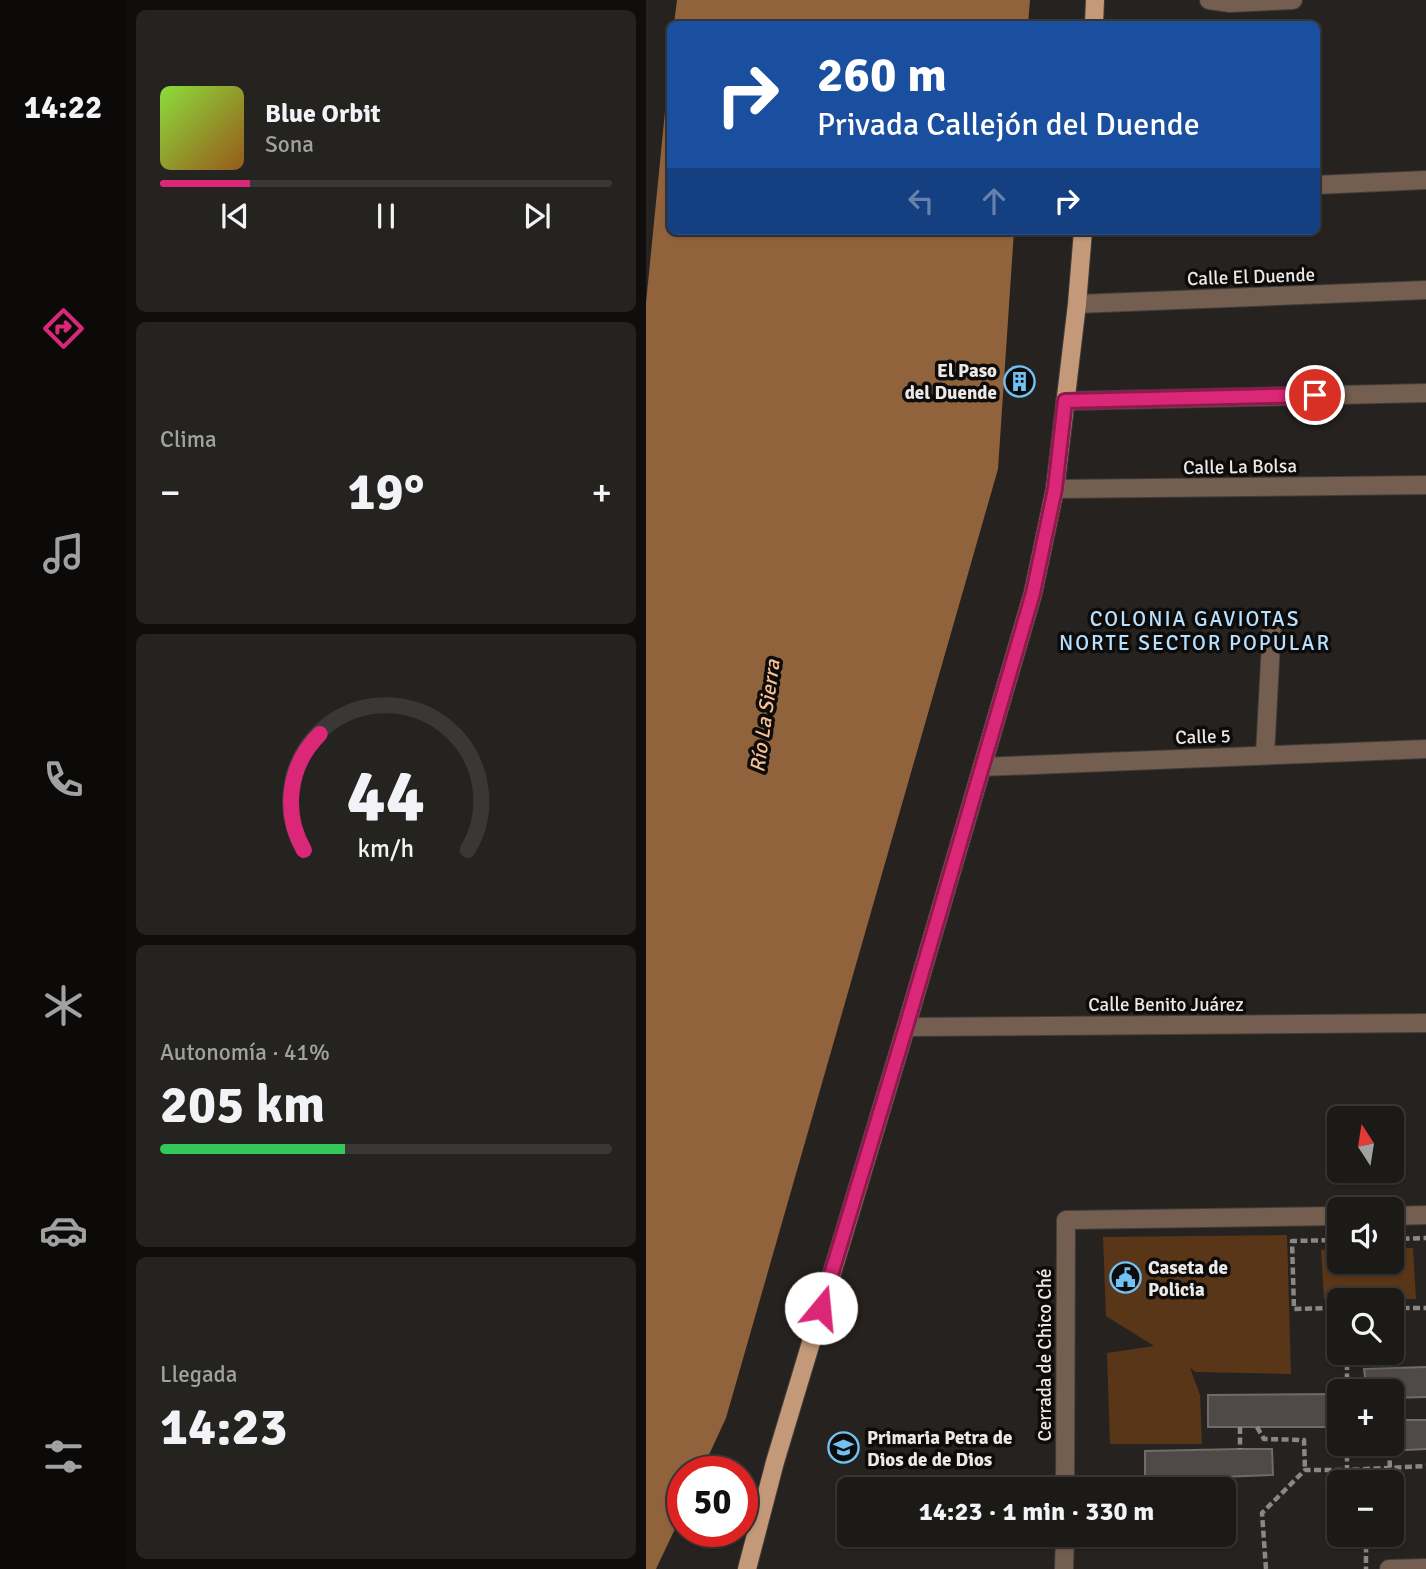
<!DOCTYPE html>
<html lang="es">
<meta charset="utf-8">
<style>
:root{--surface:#1c1a17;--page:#252320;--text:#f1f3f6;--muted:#a0a1a1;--line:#3a3836;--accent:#db2777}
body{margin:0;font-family:Signika,sans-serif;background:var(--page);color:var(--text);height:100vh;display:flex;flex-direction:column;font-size:26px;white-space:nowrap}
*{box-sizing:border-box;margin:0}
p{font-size:23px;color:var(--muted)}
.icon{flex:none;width:38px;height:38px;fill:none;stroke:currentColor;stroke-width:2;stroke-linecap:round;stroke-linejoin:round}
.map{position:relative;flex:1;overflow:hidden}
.side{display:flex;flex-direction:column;gap:10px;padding:10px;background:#0f0e0d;width:520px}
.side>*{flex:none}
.banner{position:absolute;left:21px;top:21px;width:653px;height:214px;border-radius:10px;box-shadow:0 2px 5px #0004,0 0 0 2px var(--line);background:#1a4fa0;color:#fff;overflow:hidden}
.needle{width:46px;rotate:348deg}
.buttons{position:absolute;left:681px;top:1106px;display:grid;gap:14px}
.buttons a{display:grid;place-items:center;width:77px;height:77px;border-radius:10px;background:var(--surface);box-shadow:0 2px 5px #0004,0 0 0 2px var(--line);font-size:35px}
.speed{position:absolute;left:21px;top:1456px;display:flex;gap:14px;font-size:35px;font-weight:700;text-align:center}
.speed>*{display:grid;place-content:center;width:91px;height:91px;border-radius:50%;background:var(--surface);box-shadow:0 2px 5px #0004,0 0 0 2px var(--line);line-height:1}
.speed .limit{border:10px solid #d22;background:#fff;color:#111}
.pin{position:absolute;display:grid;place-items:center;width:60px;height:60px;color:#fff;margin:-30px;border:4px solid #fff;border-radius:50%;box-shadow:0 2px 7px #0007}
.me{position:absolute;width:77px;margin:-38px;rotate:17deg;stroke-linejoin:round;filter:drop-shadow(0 0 5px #0008)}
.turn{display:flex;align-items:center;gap:24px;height:147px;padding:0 35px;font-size:32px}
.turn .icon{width:91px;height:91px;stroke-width:2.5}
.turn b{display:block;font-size:49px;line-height:60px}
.lanes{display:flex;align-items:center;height:66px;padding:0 35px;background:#0003;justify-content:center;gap:35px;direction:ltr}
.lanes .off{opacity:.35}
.big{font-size:52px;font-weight:700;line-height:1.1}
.side .tile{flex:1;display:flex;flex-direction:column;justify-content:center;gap:10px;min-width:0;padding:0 24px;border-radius:10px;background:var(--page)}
.side .dial{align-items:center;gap:0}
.dial svg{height:182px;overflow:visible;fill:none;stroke:var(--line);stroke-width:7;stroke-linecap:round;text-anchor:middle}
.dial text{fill:var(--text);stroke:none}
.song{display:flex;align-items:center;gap:21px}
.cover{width:84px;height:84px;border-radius:10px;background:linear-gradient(135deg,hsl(90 70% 55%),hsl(30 70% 35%))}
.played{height:7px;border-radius:4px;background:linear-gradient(90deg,var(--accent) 20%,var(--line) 20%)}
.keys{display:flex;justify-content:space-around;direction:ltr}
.heat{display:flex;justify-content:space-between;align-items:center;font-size:38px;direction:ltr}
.charge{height:10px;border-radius:5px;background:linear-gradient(90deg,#34c759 41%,var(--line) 0)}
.trip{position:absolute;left:191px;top:1477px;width:399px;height:70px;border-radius:10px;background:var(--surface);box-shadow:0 2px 5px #0004,0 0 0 2px var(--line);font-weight:700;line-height:70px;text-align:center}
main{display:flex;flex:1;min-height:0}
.tab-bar{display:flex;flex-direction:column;width:126px;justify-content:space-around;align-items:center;background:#0b0a09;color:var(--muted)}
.tab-bar .icon{width:49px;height:49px}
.tab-bar .selected{color:var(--accent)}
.tab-bar b{font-size:32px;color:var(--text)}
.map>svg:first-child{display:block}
</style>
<main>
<nav class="tab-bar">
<b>14:22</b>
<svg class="icon selected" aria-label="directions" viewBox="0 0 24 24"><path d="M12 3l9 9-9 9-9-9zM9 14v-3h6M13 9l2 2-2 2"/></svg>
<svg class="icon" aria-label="music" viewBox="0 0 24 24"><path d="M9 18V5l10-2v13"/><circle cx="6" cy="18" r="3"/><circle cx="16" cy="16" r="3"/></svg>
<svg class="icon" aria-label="phone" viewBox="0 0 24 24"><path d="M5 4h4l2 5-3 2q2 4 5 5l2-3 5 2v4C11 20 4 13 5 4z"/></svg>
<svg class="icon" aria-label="climate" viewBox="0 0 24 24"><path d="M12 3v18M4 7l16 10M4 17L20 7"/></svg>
<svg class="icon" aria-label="car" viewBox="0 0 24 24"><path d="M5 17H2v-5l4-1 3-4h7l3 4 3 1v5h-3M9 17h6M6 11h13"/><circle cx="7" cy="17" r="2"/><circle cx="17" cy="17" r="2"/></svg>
<svg class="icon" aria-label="filters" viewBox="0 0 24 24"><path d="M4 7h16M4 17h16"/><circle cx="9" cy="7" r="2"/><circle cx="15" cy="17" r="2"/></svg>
</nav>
<section class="side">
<div class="tile">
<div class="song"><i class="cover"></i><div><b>Blue Orbit</b><p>Sona</p></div></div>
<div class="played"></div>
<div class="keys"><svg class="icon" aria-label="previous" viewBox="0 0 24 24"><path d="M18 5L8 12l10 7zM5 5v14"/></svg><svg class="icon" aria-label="pause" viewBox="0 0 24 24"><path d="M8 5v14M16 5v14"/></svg><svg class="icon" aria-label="next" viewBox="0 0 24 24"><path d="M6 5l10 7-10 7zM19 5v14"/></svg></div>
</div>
<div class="tile"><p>Clima</p>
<div class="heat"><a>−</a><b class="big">19°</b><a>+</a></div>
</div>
<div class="tile dial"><svg viewBox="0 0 100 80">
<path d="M14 69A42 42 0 1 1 86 69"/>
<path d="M14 69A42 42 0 0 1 21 18" stroke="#db2777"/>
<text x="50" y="56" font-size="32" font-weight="700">44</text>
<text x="50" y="72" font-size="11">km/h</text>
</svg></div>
<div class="tile"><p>Autonomía · 41%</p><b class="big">205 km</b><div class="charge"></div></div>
<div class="tile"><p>Llegada</p><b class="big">14:23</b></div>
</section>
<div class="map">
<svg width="781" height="1569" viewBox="0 0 781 1569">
<rect width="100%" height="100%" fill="#26221f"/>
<path fill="#5a3618" d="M641,1235L645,1374L550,1372L544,1368L554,1395L556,1444H464L461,1353L508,1346L460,1316L457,1237Z
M746,1248H767L770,1299H678L675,1250L693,1249V1262H746Z"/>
<path fill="#91633d" d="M31,0H384L382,24H28Z
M24,61V231H368L352,469L80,1418L55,1472H37V1512L10,1569H0V303Z"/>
<path fill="#4f4a47" stroke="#706b67" stroke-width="2" d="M367,367L384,370L380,395L365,393Z
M781,1367V1397L746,1398V1391H721L718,1369Z
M692,1394L693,1427H562V1395Z
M746,1420H781V1449L720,1452V1444H746Z
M594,1449H626L627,1475L499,1480V1451Z"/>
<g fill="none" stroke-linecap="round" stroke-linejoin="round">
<defs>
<path id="minor" d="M563,0L584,3L647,0
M670,185L781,180
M431,304L781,290
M419,401L781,393
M409,489L781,485
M619,755L626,624
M336,767L781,749
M260,1027L781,1023
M746,1216L781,1215
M419,1489L420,1220L693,1216
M418,1569L419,1535
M743,1569L781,1568"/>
<path id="major" d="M448,24L449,0
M101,1569L129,1462L260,1027L387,593L409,489L431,304L437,231"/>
</defs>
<use href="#minor" stroke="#423e3b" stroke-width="20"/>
<use href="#major" stroke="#423e3b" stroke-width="20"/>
<path stroke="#8b8785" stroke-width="4.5" stroke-dasharray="7 3.5" stroke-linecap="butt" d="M746,1239L781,1238
M693,1240L646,1241L648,1309L693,1308
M746,1308H781
M701,1391V1353
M748,1398L749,1420
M594,1427V1449
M611,1427L618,1439L658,1440L659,1470
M701,1444V1470L781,1466
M743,1450L744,1468
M720,1535V1569
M620,1569L616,1513L659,1470H701"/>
<use href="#minor" stroke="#735e4f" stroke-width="18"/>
<use href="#major" stroke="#c49979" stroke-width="18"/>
</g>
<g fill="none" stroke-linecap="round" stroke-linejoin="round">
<defs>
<path id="route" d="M175,1308L260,1027L387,593L409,489L419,401L669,395"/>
</defs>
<use href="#route" stroke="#8e194d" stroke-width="18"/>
<use href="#route" stroke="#db2777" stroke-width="12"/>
</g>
<defs>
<symbol id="building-ring" viewBox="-11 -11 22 22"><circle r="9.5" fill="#0e0c0a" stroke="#72c1f5" stroke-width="1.5"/><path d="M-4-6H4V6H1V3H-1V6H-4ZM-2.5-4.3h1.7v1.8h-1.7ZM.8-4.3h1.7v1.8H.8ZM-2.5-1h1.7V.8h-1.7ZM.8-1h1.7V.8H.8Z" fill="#72c1f5"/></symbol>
<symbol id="civic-ring" viewBox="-11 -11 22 22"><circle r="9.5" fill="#0e0c0a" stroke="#72c1f5" stroke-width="1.5"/><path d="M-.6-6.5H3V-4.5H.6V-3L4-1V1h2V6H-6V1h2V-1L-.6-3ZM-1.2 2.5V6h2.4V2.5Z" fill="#72c1f5"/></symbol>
<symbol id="school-ring" viewBox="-11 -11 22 22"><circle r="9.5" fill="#0e0c0a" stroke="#72c1f5" stroke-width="1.5"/><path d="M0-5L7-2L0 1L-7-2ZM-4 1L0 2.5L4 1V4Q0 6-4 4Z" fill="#72c1f5"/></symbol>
</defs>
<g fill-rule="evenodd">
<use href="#building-ring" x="356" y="364" width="35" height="35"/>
<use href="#civic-ring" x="462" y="1260" width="35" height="35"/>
<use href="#school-ring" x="180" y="1430" width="35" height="35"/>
</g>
<g text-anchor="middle" stroke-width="7" stroke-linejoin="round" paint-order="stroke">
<g font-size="19" fill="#ebe8e6" stroke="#0e0c0a">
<text transform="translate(605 276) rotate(-2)" y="7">Calle El Duende</text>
<text transform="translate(594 466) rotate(-1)" y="7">Calle La Bolsa</text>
<text transform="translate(557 736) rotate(-2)" y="7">Calle 5</text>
<text x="520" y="1011">Calle Benito Juárez</text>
<text transform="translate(398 1355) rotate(-90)" y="7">Cerrada de Chico Ché</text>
</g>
<g font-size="19" font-weight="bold" fill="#ebe8e6" stroke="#0e0c0a" text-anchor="start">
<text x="351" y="377" text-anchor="end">El Paso<tspan x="351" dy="22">del Duende</tspan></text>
<text x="502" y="1274">Caseta de<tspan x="502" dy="22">Policia</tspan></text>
<text x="221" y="1444">Primaria Petra de<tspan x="221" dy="22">Dios de de Dios</tspan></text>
</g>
<g font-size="21" letter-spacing="2" fill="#b7e1ff" stroke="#0e0c0a">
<text x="549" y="626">COLONIA GAVIOTAS<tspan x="549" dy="24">NORTE SECTOR POPULAR</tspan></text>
</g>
<g font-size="21" font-style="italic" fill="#f8bf93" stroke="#0e0c0a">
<text transform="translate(119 716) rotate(-82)" y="7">Río La Sierra</text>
</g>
</g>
</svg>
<div class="buttons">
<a><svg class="needle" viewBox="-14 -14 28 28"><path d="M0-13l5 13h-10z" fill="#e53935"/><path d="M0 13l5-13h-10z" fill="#a0a1a1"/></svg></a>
<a><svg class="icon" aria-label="sound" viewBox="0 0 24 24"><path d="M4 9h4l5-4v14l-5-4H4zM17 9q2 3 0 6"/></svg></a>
<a><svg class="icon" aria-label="search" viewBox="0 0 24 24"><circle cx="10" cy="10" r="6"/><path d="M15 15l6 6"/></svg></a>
<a>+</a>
<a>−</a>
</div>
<div class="speed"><div class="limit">50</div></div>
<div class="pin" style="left:669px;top:395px;background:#d93025"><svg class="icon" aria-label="arrive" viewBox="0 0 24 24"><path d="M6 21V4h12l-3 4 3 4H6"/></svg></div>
<svg class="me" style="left:175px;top:1308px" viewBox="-20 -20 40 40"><circle r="19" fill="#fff"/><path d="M0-13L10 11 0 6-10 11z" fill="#db2777"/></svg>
<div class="trip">14:23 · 1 min · 330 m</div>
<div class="banner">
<div class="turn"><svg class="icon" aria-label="right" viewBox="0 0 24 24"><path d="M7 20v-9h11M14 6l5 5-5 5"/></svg><div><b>260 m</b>Privada Callejón del Duende</div></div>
<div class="lanes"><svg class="icon off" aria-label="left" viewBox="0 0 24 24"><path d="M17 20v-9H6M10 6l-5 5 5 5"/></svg><svg class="icon off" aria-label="ahead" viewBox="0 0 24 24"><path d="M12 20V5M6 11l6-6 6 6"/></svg><svg class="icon" aria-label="right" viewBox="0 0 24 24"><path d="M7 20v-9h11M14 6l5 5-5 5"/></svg></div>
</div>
</div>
</main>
